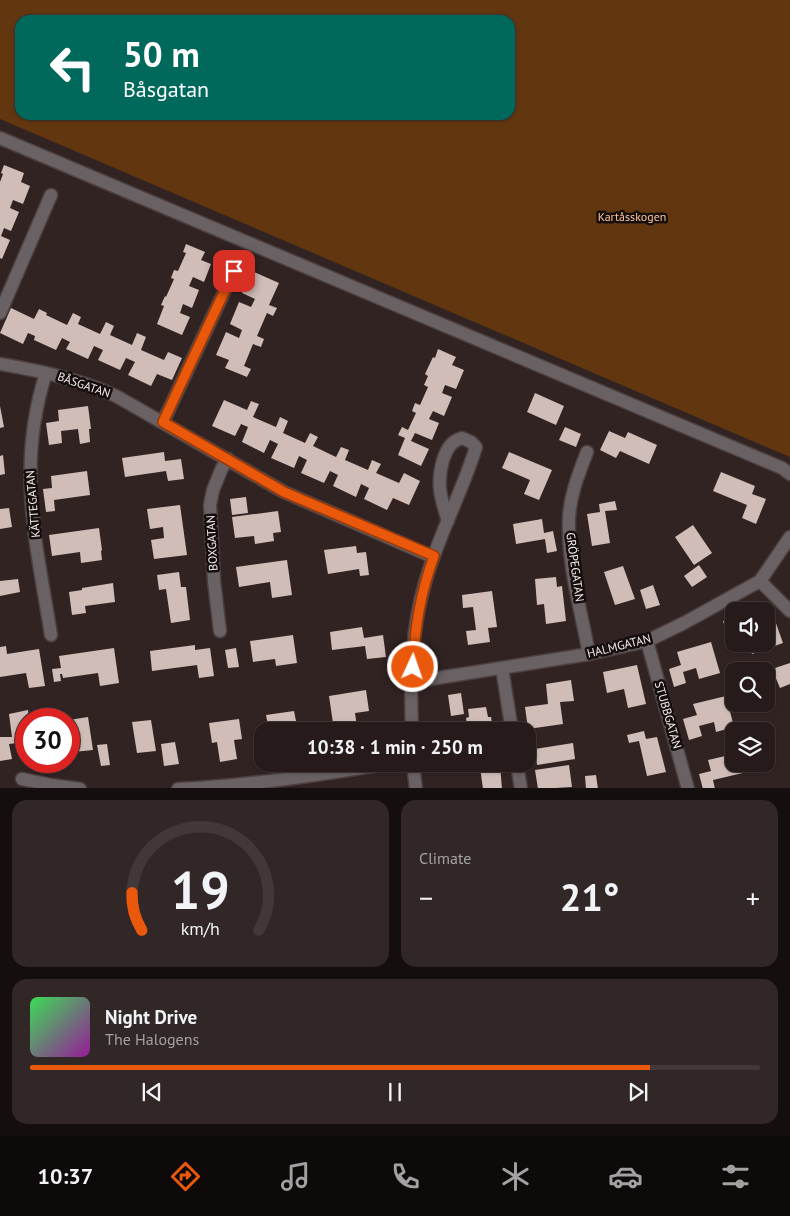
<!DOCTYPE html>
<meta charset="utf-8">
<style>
:root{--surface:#261a1a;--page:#322727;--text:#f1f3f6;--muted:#a4a1a2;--line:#423839;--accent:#ea580c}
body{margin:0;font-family:"PT Sans",sans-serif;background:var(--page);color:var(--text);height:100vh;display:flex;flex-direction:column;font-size:19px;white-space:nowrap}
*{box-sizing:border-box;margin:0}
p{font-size:16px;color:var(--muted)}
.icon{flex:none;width:28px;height:28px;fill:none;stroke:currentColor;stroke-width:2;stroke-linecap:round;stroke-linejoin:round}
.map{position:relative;height:788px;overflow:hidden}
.sheet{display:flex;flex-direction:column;gap:12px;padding:12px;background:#150e0e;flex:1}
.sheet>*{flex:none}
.top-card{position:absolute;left:15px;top:15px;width:500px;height:105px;border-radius:15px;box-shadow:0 1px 4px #0004,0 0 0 1px var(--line);background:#00695c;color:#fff;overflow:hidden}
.fabs{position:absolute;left:725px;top:602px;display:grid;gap:10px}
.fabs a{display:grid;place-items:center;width:50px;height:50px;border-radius:10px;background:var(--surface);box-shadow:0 1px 4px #0004,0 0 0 1px var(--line);font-size:25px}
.speed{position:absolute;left:15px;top:708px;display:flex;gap:10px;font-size:25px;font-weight:700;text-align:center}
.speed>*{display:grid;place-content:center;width:65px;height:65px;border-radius:50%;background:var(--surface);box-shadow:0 1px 4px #0004,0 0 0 1px var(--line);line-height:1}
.speed .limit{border:8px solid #d22;background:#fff;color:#111}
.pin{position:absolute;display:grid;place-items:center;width:42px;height:42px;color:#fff;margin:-21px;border-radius:10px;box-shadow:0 2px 8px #0006}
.me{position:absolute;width:55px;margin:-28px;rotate:3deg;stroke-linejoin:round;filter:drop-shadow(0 0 4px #0008)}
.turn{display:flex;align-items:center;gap:18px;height:105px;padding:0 25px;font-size:22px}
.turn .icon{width:65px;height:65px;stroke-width:2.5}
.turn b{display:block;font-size:35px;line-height:42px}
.big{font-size:38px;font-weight:600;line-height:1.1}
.sheet .widget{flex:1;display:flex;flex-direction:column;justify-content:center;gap:8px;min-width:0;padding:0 18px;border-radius:15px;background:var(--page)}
.sheet .dial{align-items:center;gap:0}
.dial svg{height:130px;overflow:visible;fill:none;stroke:var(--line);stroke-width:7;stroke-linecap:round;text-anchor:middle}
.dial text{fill:var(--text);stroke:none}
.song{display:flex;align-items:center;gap:15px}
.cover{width:60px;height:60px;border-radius:8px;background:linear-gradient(135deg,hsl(130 70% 55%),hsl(300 70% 35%))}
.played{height:5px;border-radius:2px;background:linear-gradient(90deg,var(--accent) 85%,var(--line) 85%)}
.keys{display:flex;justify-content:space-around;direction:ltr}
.heat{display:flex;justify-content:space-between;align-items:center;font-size:28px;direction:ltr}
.sheet .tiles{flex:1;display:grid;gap:12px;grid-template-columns:1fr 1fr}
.widget:last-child{grid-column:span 2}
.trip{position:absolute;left:254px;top:722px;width:282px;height:50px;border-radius:15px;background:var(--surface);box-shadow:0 1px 4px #0004,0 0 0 1px var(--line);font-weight:600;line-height:50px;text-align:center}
.menu{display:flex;height:80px;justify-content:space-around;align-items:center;background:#0f0a0a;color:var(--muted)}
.menu .icon{width:35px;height:35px}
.menu .active{color:var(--accent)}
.menu b{font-size:22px;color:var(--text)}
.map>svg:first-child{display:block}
</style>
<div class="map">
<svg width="790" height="789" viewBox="0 0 790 789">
<rect width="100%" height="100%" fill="#322323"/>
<path fill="#62370f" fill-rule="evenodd" d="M0,0H790V457L0,119ZM20,20H510V115H20Z"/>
<path fill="#d0bdb7" d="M4,165L24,173L21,182L30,186L23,204L13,200L10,208L19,212L11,231L4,228L1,236L10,240L2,259L0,258V182L3,174L1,173Z
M186,244L205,252L201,260L211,264L204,282L193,277L189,286L199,290L192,308L183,304L180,313L190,317L182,335L157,324L164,306L161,305L165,296L166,297L174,279L171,278L174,270L178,271L186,253L183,252Z
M252,271L279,283L269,305L277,308L273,316L267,313L257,336L264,339L261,347L253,344L244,366L251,369L247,377L225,368L229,360L216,355L226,332L239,338L242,330L230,324L239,302L251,307L255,299L242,293Z
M11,308L34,319L39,309L47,313L46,315L67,325L73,313L81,317L78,324L100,334L106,322L114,326L110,335L132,345L137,333L146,337L141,350L164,360L168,352L182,358L172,380L157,374L151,386L128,375L135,362L126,358L120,370L98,360L103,350L94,346L88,359L66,349L70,342L62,338L56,350L34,340L35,336L28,333L23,344L0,333Z
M438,349L456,357L452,365L464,370L456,389L445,385L442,393L452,397L444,416L433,411L429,419L439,423L432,440L415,433L411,441L429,449L421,466L398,455L405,438L398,435L402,427L408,430L416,413L412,411L415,403L420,405L428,387L424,385L428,376L425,374L433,357L435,358Z
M535,393L564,406L556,425L527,412Z
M224,400L247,410L251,401L259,404L253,417L276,427L280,417L288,421L283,433L305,443L310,433L318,437L313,446L336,457L341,447L349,450L345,460L368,470L372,460L381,464L376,473L399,483L404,473L420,481L409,505L393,498L387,510L364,499L369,488L361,484L356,497L333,486L338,475L330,471L324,483L301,473L307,460L299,456L294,468L271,458L278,444L270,440L264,453L242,442L248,427L241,424L235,436L212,426Z
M0,406L4,427L0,428Z
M88,406L91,429H89L90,442L80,444L78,429L61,431L62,443L49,445L46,423L59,421L58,410Z
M565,427L581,434L576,447L559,440Z
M609,431L625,438L628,432L657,445L649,464L620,451L616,458L600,450Z
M164,452L165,461L181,459L184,479L168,481L166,471L125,477L122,458Z
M509,452L552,470L539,500L524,494L530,480L502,468Z
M3,455L5,474L0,475V456Z
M87,471L90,495L54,500L55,511L46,512L43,489L52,488L51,476Z
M721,472L755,486L752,494L766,499L756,524L742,518L747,505L713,491Z
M246,497L248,513L232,515L230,499Z
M615,501L617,510L605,511L610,543L592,546L587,514L600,512L599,504Z
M180,505L187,555L154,559L151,540L164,538L163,527L150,529L147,509Z
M9,508L12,527L0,529V509Z
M278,511L281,532L273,533L274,541L255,544L254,536L235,538L232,517Z
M542,519L544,533L553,531L557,551L547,553L545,539L516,544L513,524Z
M693,525L712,553L694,565L675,537Z
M99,528L102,550L101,551L102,560L81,563L80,552L52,556L49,535Z
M356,546L357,553L366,552L369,575L360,576L359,569L328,574L324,550Z
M287,560L292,595L272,598L270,582L239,587L236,567Z
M699,565L707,577L692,587L684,576Z
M623,566L635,599L615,605L604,572Z
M179,572L181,587H186L190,620L171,623L166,589L159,590L157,575Z
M556,577L557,587L562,586L566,621L546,624L544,604L537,605L535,579Z
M18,579L20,592L0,596V581Z
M113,583L115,602L85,606L86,613L72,615L69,592L82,590V588Z
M653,585L660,605L646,609L640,590Z
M492,591L497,627L488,628L490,642L468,645L466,631L476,630L473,607L463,608L462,595Z
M772,612L783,643L752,654L748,644H766V614Z
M734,617V631L727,633L723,621Z
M362,627L364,638L383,635L386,657L367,659L365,646L332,650L330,632Z
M293,635L297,663L276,666L275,659L253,662L250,641Z
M711,642L720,673L699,679L696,668L683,672L686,683L674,687L669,669L681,665L677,652Z
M195,645V650L210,648L214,676L199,678L197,665L152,671L150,651Z
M6,646L7,654L39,649L45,686L29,688L26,673L0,677V647Z
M114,648L119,683L100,686L98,673L63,678L62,674H60L61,681L54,682L52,669L61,668L59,656Z
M236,648L239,667L228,668L225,650Z
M790,663V684L780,688L772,669Z
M637,665L646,704L628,708L624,689L607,693L603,672Z
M571,680L574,701L560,702L563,724L528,729L525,707L548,704L546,684Z
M366,690L369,711L355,713L357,727L334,730L329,696Z
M461,693L464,714L451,716L448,695Z
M726,696L734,727L716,732L714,722L699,726L702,736L689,740L683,719L697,715L693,704Z
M486,707L488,717H491L493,729L490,731H468L466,718L469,717L468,709Z
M28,710L29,719H26V742L9,744L12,759L0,761V737H12L9,714Z
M294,711L298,731H269L266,715Z
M88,717L93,750L73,752L69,720Z
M239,719L242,739L234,740L237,759L220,762L217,742L212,743L209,723Z
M151,720L156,751L137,753L132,722Z
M376,723L377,731H363L362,725Z
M644,731L646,739L657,737L666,772L647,776L639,741L629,743L627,735Z
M175,742L179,764L164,766L161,744Z
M573,743L575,759L537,765L535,749Z
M107,744L110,765L101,766L97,745Z
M734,754V764H745L747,772L713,780L715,789H703L699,774L711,771L708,760Z
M456,764H475L476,769L457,771Z
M500,764L502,789H483L480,767Z
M569,765L572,787L538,789L535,770Z
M596,775L598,789H586L585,776Z"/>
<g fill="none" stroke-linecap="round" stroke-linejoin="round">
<defs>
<path id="minor" d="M0,138L782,468L790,474
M0,313L51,195
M0,364C40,371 79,379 116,396L284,492L433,557
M46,373C16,467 36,541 51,635
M163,422L234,271
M587,452C579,473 570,495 569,518C567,563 581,610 589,654
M760,581L790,611
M220,631L214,581L210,505L213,490L222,468L228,459
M647,641L688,789
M502,668L512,731
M412,682L589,654L647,641L684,623L760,581L790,537
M412,731C410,682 411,630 425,583C438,536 462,493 476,447L471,442L462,438C451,441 447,449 443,460C436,484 441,499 448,521
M413,764L416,789
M517,764L521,789
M22,779L51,785L80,789
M178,789C247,786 317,775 386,764"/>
</defs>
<use href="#minor" stroke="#4d3f3f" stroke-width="15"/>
<use href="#minor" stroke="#696163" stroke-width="12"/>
</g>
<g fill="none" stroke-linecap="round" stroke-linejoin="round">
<defs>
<path id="route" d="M234,271L163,422L284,492L434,556C420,595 415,626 413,667"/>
</defs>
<use href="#route" stroke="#983908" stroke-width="12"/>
<use href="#route" stroke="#ea580c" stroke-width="9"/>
</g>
<g text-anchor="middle" stroke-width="5" stroke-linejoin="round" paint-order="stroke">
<g font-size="12" fill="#fec498" stroke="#150e0e">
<text x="632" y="221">Kartåsskogen</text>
</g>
<g font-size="12" fill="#f6ebea" stroke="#150e0e">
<text transform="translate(84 385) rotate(19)" y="4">BÅSGATAN</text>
<text transform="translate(33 504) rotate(-95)" y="4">KÄTTEGATAN</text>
<text transform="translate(212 543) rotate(-93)" y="4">BOXGATAN</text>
<text transform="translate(575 567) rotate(82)" y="4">GRÖPEGATAN</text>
<text transform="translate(619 646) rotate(-14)" y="4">HALMGATAN</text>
<text transform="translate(668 715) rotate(74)" y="4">STUBBGATAN</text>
</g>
</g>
</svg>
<div class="fabs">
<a><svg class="icon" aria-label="sound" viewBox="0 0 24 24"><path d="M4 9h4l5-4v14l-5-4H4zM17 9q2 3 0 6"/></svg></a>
<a><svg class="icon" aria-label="search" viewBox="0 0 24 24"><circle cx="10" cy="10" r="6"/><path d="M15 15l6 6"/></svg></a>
<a><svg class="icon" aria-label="layers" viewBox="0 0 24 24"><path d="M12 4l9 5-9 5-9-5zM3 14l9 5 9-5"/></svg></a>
</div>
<div class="speed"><div class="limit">30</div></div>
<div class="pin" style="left:234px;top:271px;background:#d93025"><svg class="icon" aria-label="arrive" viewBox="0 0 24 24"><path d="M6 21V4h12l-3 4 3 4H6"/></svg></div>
<svg class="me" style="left:413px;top:667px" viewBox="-20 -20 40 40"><circle r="17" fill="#ea580c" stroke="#fff" stroke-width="3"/><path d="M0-11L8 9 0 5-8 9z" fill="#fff"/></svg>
<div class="trip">10:38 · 1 min · 250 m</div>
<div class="top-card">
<div class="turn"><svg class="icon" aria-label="left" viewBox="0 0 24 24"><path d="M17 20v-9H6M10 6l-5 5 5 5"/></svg><div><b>50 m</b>Båsgatan</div></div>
</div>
</div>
<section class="sheet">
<div class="tiles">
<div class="widget dial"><svg viewBox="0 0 100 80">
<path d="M14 69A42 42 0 1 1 86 69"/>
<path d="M14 69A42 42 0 0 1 8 46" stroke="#ea580c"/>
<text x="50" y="56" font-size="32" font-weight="700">19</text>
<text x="50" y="72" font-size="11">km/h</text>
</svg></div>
<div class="widget"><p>Climate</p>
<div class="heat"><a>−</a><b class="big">21°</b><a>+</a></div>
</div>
<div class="widget">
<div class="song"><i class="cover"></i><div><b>Night Drive</b><p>The Halogens</p></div></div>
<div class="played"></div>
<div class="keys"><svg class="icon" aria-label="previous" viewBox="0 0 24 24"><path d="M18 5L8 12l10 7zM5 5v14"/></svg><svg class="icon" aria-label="pause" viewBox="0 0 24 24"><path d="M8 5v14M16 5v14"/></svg><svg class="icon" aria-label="next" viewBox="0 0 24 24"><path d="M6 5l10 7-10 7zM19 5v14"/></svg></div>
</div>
</div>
</section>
<nav class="menu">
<b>10:37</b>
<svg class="icon active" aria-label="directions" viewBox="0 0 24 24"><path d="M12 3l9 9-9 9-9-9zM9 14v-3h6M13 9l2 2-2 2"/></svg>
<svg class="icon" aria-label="music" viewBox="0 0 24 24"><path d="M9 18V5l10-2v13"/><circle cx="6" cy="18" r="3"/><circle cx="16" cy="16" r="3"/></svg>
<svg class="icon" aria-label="phone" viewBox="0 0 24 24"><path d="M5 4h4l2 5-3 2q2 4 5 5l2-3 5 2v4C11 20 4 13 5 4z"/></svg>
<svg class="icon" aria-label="climate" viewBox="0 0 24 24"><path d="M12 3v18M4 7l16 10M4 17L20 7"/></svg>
<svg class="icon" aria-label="car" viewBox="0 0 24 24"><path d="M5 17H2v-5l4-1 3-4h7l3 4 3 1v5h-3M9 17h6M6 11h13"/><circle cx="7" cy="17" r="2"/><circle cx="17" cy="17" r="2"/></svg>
<svg class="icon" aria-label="filters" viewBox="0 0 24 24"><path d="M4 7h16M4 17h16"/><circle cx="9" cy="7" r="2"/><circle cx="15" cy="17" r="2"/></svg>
</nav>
